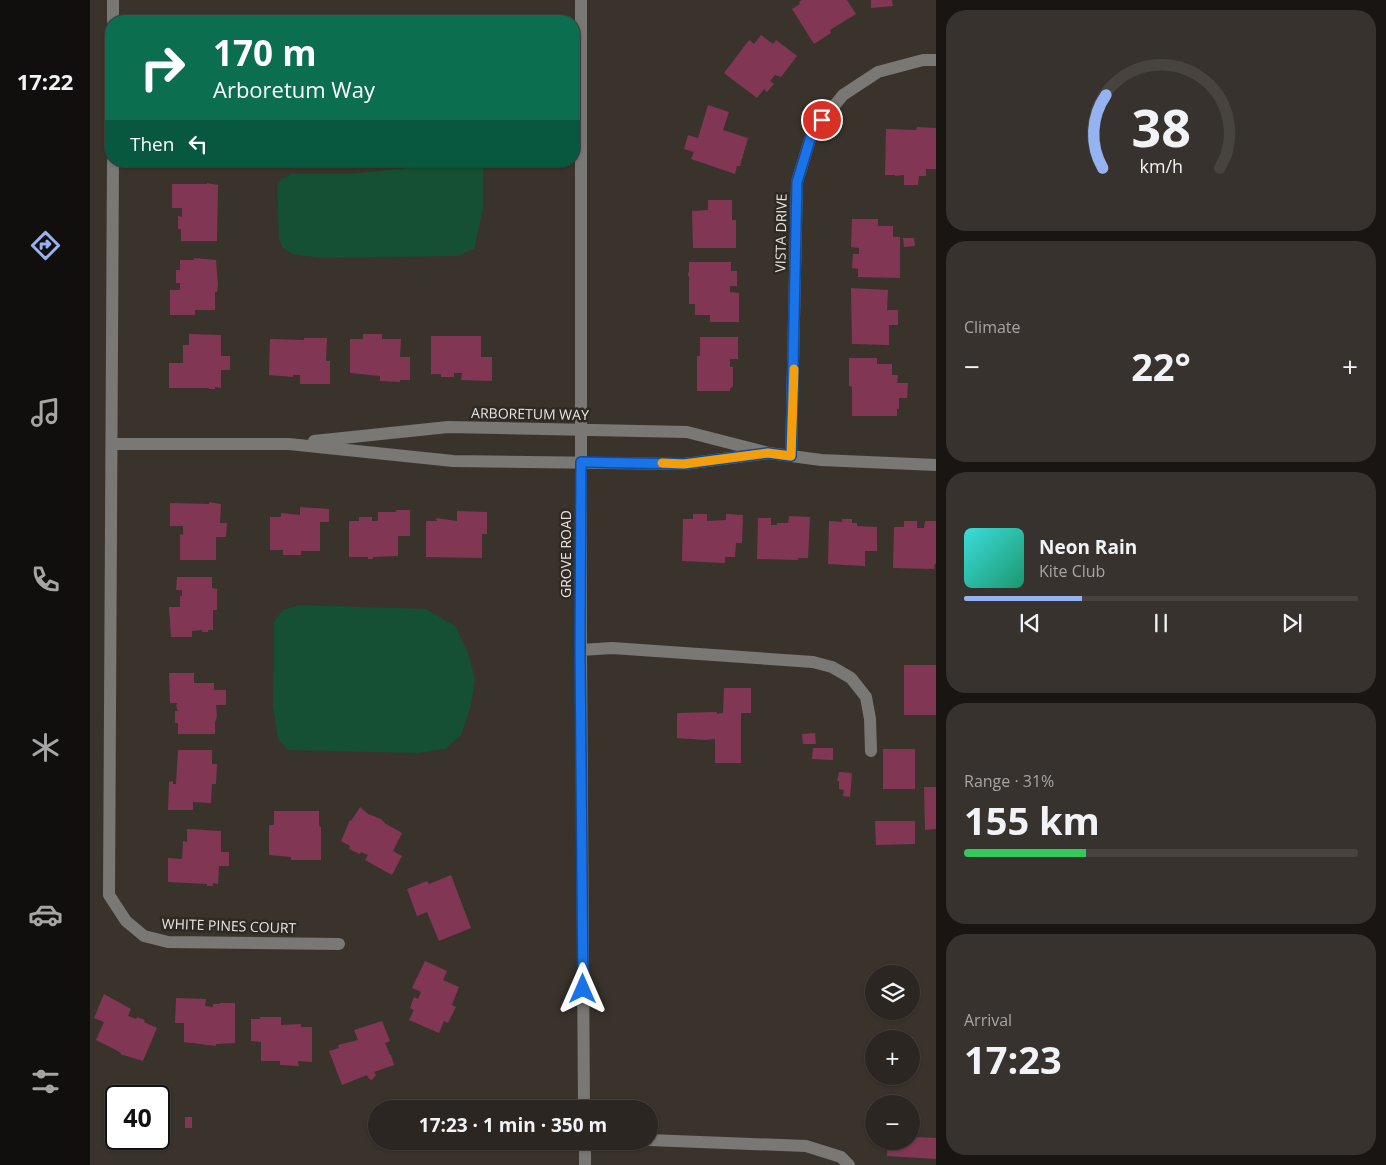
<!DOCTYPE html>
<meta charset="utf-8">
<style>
:root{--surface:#2b2621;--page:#37322e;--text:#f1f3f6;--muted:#a6a5a5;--line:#47433f;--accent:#95b2f1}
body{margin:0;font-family:"Open Sans",sans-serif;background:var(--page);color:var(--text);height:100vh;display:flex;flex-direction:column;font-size:19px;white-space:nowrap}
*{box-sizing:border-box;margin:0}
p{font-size:16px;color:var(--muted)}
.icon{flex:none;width:28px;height:28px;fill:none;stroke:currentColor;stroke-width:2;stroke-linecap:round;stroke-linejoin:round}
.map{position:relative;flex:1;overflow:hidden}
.side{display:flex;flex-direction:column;gap:10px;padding:10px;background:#181512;width:450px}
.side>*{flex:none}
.hud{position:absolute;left:15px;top:15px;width:475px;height:152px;border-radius:20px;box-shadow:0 1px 4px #0004,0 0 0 1px var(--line);background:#0b6e4f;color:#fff;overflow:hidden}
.tools{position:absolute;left:775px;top:965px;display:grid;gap:10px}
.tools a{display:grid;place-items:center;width:55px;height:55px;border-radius:50%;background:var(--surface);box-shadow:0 1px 4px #0004,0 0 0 1px var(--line);font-size:25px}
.speed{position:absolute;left:15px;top:1085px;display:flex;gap:10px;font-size:25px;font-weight:700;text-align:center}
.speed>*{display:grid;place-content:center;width:65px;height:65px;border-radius:50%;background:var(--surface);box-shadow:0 1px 4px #0004,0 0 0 1px var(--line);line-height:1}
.speed .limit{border:2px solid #111;border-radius:8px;background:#fff;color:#111}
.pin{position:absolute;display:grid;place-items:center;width:42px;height:42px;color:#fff;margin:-21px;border:2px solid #fff;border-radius:50%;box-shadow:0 1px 5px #0007}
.me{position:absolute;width:55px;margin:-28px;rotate:0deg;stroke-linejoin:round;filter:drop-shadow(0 0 4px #0008)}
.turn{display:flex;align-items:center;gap:18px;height:105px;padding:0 25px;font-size:22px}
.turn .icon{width:65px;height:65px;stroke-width:2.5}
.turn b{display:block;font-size:35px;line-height:42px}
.then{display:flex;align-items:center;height:48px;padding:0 25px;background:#0003;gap:10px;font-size:19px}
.big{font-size:38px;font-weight:700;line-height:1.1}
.side .tile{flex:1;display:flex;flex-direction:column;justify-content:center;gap:8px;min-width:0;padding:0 18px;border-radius:20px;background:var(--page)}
.side .dial{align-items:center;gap:0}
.dial svg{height:130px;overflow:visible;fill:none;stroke:var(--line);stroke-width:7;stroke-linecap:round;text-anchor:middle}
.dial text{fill:var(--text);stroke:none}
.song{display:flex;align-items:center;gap:15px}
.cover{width:60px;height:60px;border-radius:8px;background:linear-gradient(135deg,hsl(180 70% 55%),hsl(160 70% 35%))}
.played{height:5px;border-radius:2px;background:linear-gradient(90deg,var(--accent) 30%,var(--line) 30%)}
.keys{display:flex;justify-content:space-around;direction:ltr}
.heat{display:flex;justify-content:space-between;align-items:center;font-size:28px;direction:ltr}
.charge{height:8px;border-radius:4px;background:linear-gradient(90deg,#34c759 31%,var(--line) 0)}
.trip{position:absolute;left:278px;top:1100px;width:290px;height:50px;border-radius:25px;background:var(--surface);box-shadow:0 1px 4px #0004,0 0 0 1px var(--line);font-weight:700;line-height:50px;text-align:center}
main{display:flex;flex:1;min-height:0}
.tabs{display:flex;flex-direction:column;width:90px;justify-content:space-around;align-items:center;background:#110f0d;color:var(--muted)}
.tabs .icon{width:35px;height:35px}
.tabs .current{color:var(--accent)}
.tabs b{font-size:22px;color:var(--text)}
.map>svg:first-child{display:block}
</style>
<main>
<nav class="tabs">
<b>17:22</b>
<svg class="icon current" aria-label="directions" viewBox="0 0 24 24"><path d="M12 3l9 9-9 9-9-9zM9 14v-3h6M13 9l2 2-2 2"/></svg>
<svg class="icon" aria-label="music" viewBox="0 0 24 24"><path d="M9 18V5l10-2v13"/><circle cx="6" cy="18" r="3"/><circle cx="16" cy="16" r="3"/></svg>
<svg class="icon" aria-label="phone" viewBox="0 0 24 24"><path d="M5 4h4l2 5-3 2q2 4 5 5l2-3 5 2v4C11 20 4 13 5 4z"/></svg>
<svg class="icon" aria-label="climate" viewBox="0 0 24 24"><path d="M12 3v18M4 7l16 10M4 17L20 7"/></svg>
<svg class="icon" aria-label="car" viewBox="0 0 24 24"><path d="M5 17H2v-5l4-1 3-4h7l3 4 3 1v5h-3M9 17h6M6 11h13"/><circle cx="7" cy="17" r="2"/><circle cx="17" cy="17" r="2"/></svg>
<svg class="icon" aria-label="filters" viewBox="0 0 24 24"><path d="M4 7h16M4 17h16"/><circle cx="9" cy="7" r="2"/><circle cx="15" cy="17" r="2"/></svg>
</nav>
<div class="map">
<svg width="846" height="1165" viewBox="0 0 846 1165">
<rect width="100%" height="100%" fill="#39332c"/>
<path fill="#155033" d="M328,161H393V209L384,249L367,256L230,258L203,254L193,248L189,239L187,186L191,179L202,174H260L320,168Z
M209,605L336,609L365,626L378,653L385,680L381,705L371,735L355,749L328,753L198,750L188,739L183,706L184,622L193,610Z"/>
<path fill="#813754" d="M712,0H757L766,14L740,30L741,33L724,44L702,9L710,4L709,2Z
M781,0H802L803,6L781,8Z
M671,35L683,44L686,40L707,56L691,77L685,75L680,81L684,84L677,92L674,89L667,98L634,73L659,40L664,44Z
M618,105L639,112L633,130L658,138L650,166H647L645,174L601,159L604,152L594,149L598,135L608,138Z
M827,127L846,128V169H836V176H829L828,185H814V175L805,176V175H795L796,129L826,130Z
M82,161H112V166H82Z
M117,183L128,185L127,241H91V229H88V216L92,217V208H82V184H117Z
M618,200H642V220H646V248H603L602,211L618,210Z
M762,219H788V226H803V237H810V278L768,277V269L762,268L763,254H769V248L761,247Z
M813,238H824L825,246L814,247Z
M104,258L126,260L128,285L127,292H125V310H105V315H80V290H90V283H86V270H90V260H104Z
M599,262H641V271H647V286H640V292L649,293V322H620V315H605V304H599V276H598V272L599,273Z
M761,288L798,290L797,310H808V325H799V345L762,344Z
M99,334L131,335V356H140V370H131V388L125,387V389H119V388H79V363H93V345H99Z
M273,334H292V339H311L310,357H320V380H310V382L290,381V376L260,373V339H273Z
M341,336H391V357H402V381L371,380L372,373H364V377H351V374H341Z
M610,337H648V359H640V367H643V386L640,389V391H607V356H610Z
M214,338H237L236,361H240V384H210V375H203V377L179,375L180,339L214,340Z
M759,358H787V364H802V375H808L807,383H818L817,398H809V409H807V416H762V387L759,386Z
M119,502L131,504L130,523H137L136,537H126V560H90V534L93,535V526H80V503L119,504Z
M210,507L239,509V522H230V551H211V555H193V550H180V517H191V513L210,515Z
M306,510H320V536H308V556L283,557V559H278V557H259V521H269V517H282V521H288V512H306Z
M367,511L397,512V534H392V558L336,557V521H347L346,518L367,521Z
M603,514H617V521L636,520V514L653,515L652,543H646L645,557H635V563L592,561L593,519H603Z
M699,516L720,517L718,558H708V560L667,559L668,518H681V525H687V523H698Z
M752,519H762V523H767V526L787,527V551H775V566L738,564L739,521L752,522Z
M814,521H827V528H834L835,521H846V564L845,563L844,569L803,568L804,527H814Z
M87,577H122V588L127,589V610H123V630H118V632H112V630L102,631V637H81L79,607H90V596H92V590H86Z
M814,665H846V715H814Z
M79,673H104V683H124V690H136V705H126L127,716L125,723V734H88V723H85V711H88L86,705L88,703H80Z
M634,688H661V713H651V763H625V739L616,740L587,738V713L627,712V714L633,713Z
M725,733L726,744H713L712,734Z
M723,748H743V760L722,759Z
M793,749H825V789H793Z
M88,750H122V764H127L126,784H122L121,803L103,802V810H78L79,782L83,781V784H86Z
M749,772L762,773L760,797L753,796L754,790L749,789V781H747Z
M834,787H846V829L835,830Z
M270,807L278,814L291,819L296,824L312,833L303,851L312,856L302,875L275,860L278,855L271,852L270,854L259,849L260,846L251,841L260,820L261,821Z
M184,811H229V826L231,827V860H201V857L179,855V825H184Z
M785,821H825V844L786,845Z
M97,829L131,831V852H139V866H129L128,884L123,883V886H117V884L78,882V858L92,859L93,841L97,842Z
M361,875L381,928L349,941L337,912L327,916L317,889L337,881L339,884Z
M335,961L357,971L353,980L369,987L362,1005L366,1007L358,1023L354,1021L349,1033L319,1020L324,1010L320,1008L324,997L328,999L331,992L322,988Z
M14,994L41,1009L38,1016L46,1019L47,1017L55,1020L54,1022L67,1028L53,1061L30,1054L31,1053L24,1049L6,1040L14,1022L4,1018Z
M86,998L116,999L115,1006L123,1007V1004H130V1003H145V1043L126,1044V1046L94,1042V1023H85Z
M170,1017H191V1025L211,1024V1027H222V1062L208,1061L209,1066L190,1065V1061H171V1042L161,1041V1019H170Z
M292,1021L300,1041L295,1043L300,1055H301L304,1065L284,1072L286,1075L282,1080L279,1079L277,1075L252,1085L239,1051L249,1048L248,1045L268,1040L264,1030Z
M95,1117H102V1128H95Z
M821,1137L846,1138V1159L797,1156L798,1141H821Z"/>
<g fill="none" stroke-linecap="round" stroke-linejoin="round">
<path stroke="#7a7874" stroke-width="12" d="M491,0V650L494,1109
M23,21V0
M23,161L19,895L36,921L54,936L78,942L249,944
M224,441L358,427L597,432L679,453L731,460L846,465
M23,444H199L363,461L594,464L679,453
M701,456L707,182L722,133L753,95L788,72L833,60H846
M491,650L522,648L723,662L742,667L761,678L776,697L780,719L781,751
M559,1140L716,1146L751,1157L759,1165
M495,1141V1165"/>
</g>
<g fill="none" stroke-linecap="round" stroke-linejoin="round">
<defs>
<path id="route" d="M493,989L490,650L491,462L594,464L678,453L701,456L707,182L722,133L732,120"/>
</defs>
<use href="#route" stroke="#114b97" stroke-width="12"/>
<use href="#route" stroke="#1a73e8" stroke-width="9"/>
<path stroke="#f59e0b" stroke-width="9" d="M572,463L594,464L678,453L701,456L704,369"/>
</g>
<g text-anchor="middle" stroke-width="5" stroke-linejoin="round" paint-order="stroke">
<g font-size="14" fill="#e8e4e0" stroke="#2e2922">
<text transform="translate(691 233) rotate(-89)" y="5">VISTA DRIVE</text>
<text transform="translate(440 414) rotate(1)" y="5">ARBORETUM WAY</text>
<text transform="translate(476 554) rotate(-90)" y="5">GROVE ROAD</text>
<text transform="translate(139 926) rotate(2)" y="5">WHITE PINES COURT</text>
</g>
</g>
</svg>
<div class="tools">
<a><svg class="icon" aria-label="layers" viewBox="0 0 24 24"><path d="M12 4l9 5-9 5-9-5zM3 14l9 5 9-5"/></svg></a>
<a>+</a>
<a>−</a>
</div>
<div class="speed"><div class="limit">40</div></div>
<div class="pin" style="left:732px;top:120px;background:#d93025"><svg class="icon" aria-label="arrive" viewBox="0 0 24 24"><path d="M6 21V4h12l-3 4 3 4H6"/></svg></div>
<svg class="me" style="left:493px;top:989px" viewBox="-20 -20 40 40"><path d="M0-17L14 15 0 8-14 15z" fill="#1a73e8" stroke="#fff" stroke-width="4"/></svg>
<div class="trip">17:23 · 1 min · 350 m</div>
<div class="hud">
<div class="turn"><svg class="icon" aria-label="right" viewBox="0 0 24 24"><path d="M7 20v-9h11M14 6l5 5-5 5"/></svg><div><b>170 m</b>Arboretum Way</div></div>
<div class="then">Then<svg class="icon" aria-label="left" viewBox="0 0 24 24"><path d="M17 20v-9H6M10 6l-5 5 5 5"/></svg></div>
</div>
</div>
<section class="side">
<div class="tile dial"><svg viewBox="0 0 100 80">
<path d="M14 69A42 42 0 1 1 86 69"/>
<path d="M14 69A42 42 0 0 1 16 24" stroke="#95b2f1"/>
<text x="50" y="56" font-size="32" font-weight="700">38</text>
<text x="50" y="72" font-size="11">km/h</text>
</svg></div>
<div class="tile"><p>Climate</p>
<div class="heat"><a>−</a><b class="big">22°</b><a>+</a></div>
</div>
<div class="tile">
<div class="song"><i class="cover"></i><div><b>Neon Rain</b><p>Kite Club</p></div></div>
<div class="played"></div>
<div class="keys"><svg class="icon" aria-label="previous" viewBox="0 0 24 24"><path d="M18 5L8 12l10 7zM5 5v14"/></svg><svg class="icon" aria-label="pause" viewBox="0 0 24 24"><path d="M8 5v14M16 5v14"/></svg><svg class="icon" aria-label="next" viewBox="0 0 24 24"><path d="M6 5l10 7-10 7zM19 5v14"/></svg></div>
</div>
<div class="tile"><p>Range · 31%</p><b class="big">155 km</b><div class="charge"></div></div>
<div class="tile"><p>Arrival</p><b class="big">17:23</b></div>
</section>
</main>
